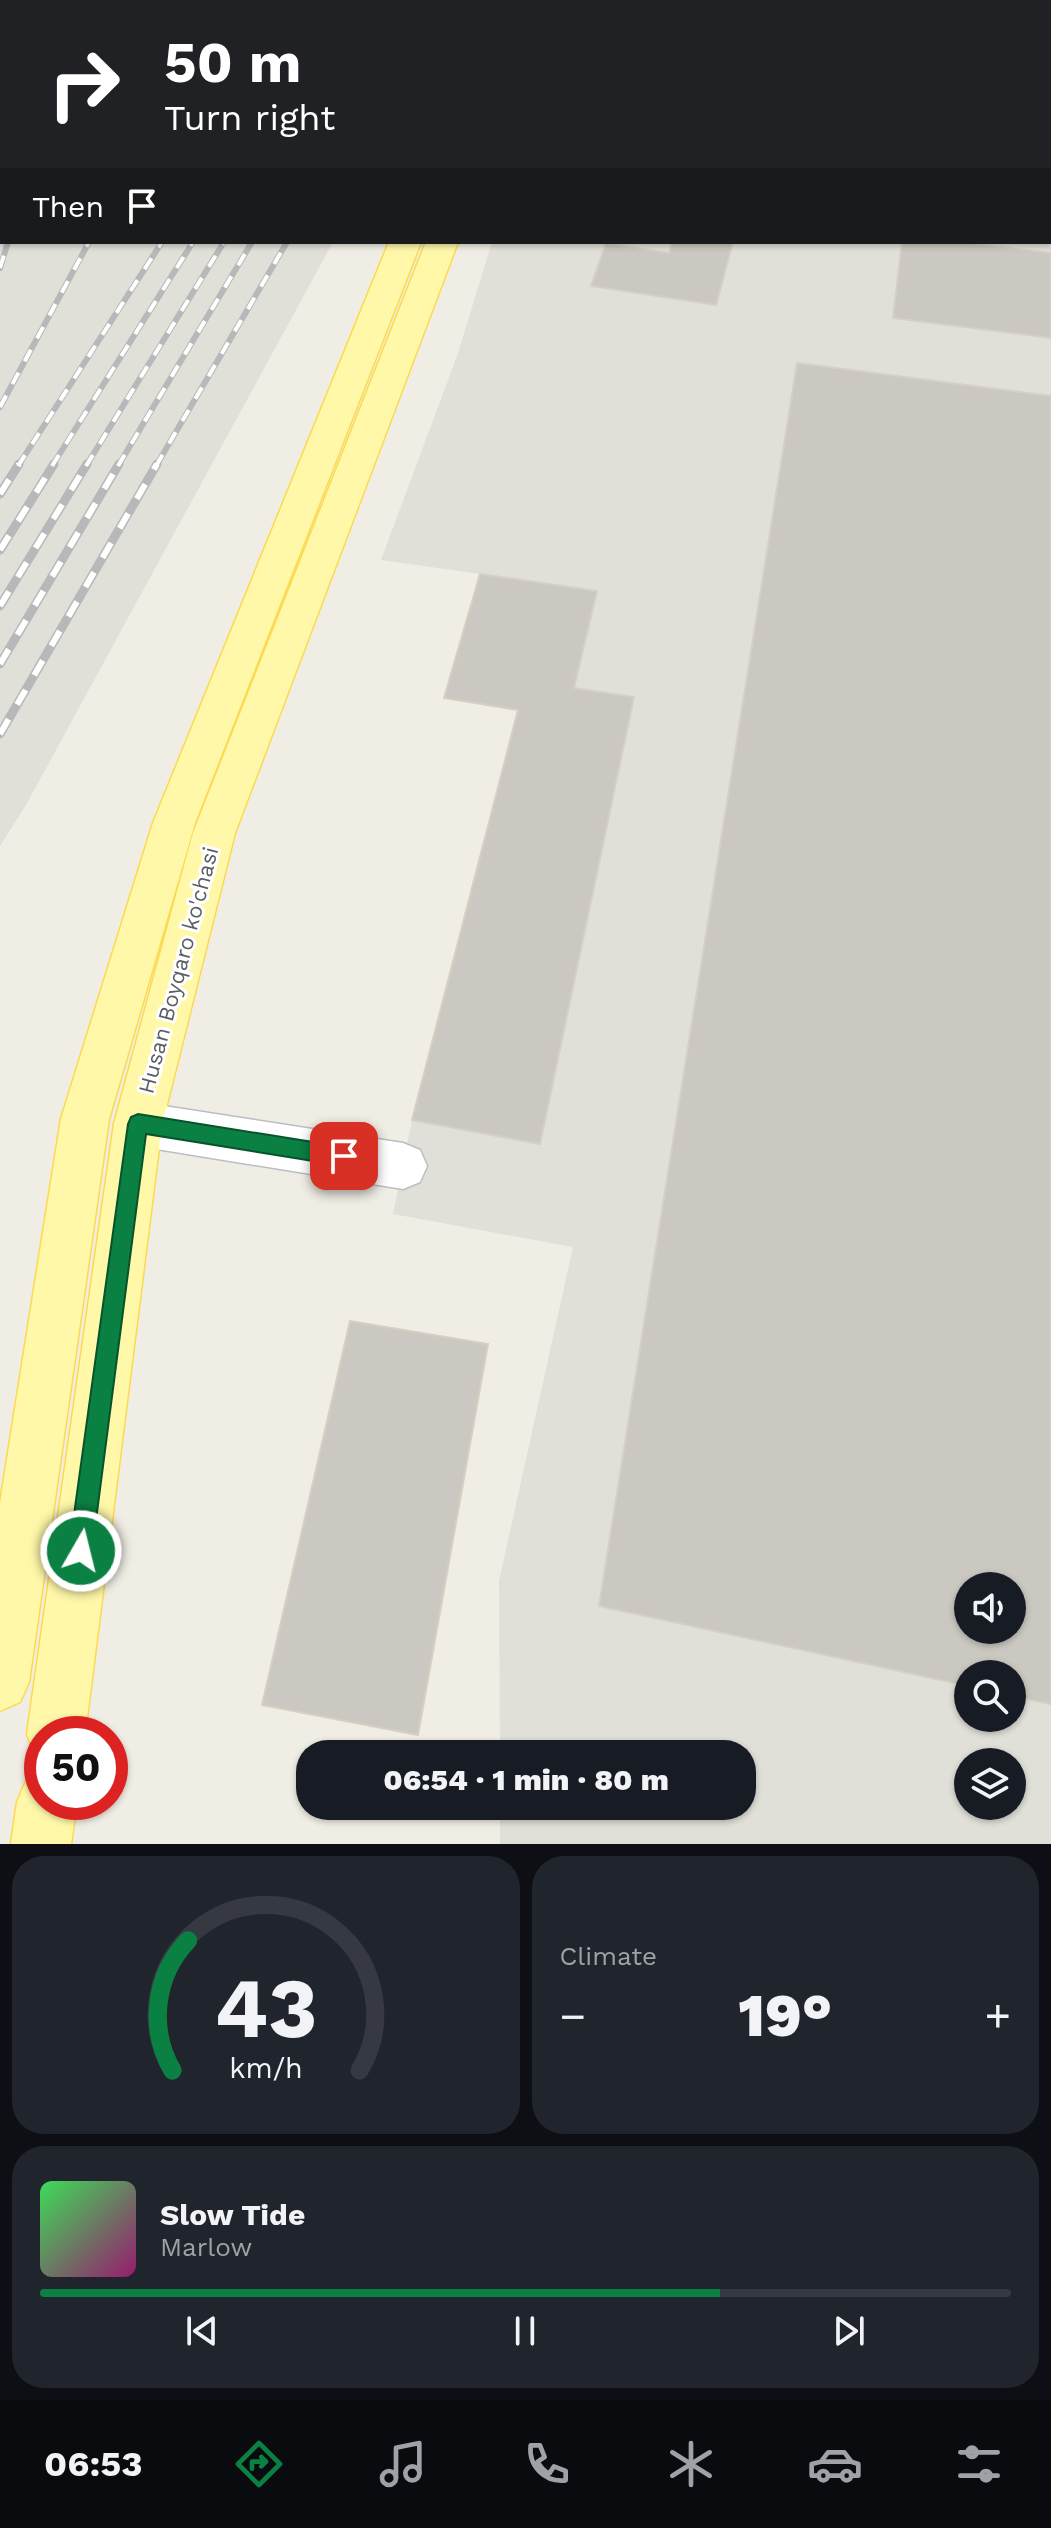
<!DOCTYPE html>
<meta charset="utf-8">
<style>
:root{--surface:#171b24;--page:#20242c;--text:#f1f3f6;--muted:#9ea1a6;--line:#363941;--accent:#0b8043}
body{margin:0;font-family:"Work Sans",sans-serif;background:var(--page);color:var(--text);height:100vh;display:flex;flex-direction:column;font-size:30px;white-space:nowrap}
*{box-sizing:border-box;margin:0}
p{font-size:26px;color:var(--muted)}
.icon{flex:none;width:44px;height:44px;fill:none;stroke:currentColor;stroke-width:2;stroke-linecap:round;stroke-linejoin:round}
.map{position:relative;height:1844px;overflow:hidden}
.sheet{display:flex;flex-direction:column;gap:12px;padding:12px;background:#0d0f14;flex:1}
.sheet>*{flex:none}
.guide{position:absolute;left:0px;top:0px;width:1052px;height:244px;box-shadow:0 2px 6px #0004;background:#202124;color:#fff;overflow:hidden}
.controls{position:absolute;left:954px;top:1572px;display:grid;gap:16px}
.controls a{display:grid;place-items:center;width:72px;height:72px;border-radius:50%;background:var(--surface);box-shadow:0 2px 6px #0004;font-size:40px}
.speed{position:absolute;left:24px;top:1716px;display:flex;gap:16px;font-size:40px;font-weight:700;text-align:center}
.speed>*{display:grid;place-content:center;width:104px;height:104px;border-radius:50%;background:var(--surface);box-shadow:0 2px 6px #0004;line-height:1}
.speed .limit{border:12px solid #d22;background:#fff;color:#111}
.pin{position:absolute;display:grid;place-items:center;width:68px;height:68px;color:#fff;margin:-34px;border-radius:16px;box-shadow:0 4px 12px #0006}
.me{position:absolute;width:88px;margin:-44px;rotate:8deg;stroke-linejoin:round;filter:drop-shadow(0 0 6px #0008)}
.turn{display:flex;align-items:center;gap:28px;height:168px;padding:0 32px;font-size:36px}
.turn .icon{width:104px;height:104px;stroke-width:2.5}
.turn b{display:block;font-size:56px;line-height:68px}
.then{display:flex;align-items:center;height:76px;padding:0 32px;background:#0003;gap:16px;font-size:30px}
.big{font-size:60px;font-weight:800;line-height:1.1}
.sheet .card{flex:1;display:flex;flex-direction:column;justify-content:center;gap:12px;min-width:0;padding:0 28px;border-radius:32px;background:var(--page)}
.sheet .dial{align-items:center;gap:0}
.dial svg{height:208px;overflow:visible;fill:none;stroke:var(--line);stroke-width:7;stroke-linecap:round;text-anchor:middle}
.dial text{fill:var(--text);stroke:none}
.song{display:flex;align-items:center;gap:24px}
.cover{width:96px;height:96px;border-radius:12px;background:linear-gradient(135deg,hsl(130 70% 55%),hsl(320 70% 35%))}
.played{height:8px;border-radius:4px;background:linear-gradient(90deg,var(--accent) 70%,var(--line) 70%)}
.keys{display:flex;justify-content:space-around;direction:ltr}
.heat{display:flex;justify-content:space-between;align-items:center;font-size:44px;direction:ltr}
.sheet .tiles{flex:1;display:grid;gap:12px;grid-template-columns:1fr 1fr}
.card:last-child{grid-column:span 2}
.trip{position:absolute;left:296px;top:1740px;width:460px;height:80px;border-radius:32px;background:var(--surface);box-shadow:0 2px 6px #0004;font-weight:800;line-height:80px;text-align:center}
.tabs{display:flex;height:128px;justify-content:space-around;align-items:center;background:#090b0e;color:var(--muted)}
.tabs .icon{width:56px;height:56px}
.tabs .current{color:var(--accent)}
.tabs b{font-size:36px;color:var(--text)}
.map>svg:first-child{display:block}
</style>
<div class="map">
<svg width="1051" height="1844" viewBox="0 0 1051 1844">
<rect width="100%" height="100%" fill="#f0eee4"/>
<path fill="#e0dfd8" fill-rule="evenodd" d="M0,0H451L2,2V242H333L26,805L0,846Z
M598,0H1051V1844H500V1806H742V1754H500L499,1581L573,1247L393,1214L412,1120L518,710L444,698L480,574L381,560L457,356L492,242H1050V2ZM968,1586H1012V1630H968ZM968,1674H1012V1718H968ZM968,1762H1012V1806H968Z"/>
<path fill="#cbc8c1" stroke="#d5d0c2" stroke-width="2" fill-rule="evenodd" d="M0,0H75L2,2L0,41Z
M621,0H711L621,2Z
M672,242H733L716,305L591,286L606,243L669,253Z
M902,242H961L1051,253V338L893,318Z
M797,363L1051,396V1704L1012,1696V1674H968V1686L599,1606ZM968,1586H1012V1630H968Z
M480,574L597,591L574,688L634,697L540,1144L412,1120L518,710L444,698Z
M350,1321L488,1344L418,1735L262,1705Z"/>
<g fill="none" stroke-linecap="round" stroke-linejoin="round">
<defs>
<path id="minor" d="M138,1102L403,1143L420,1150L427,1166L420,1182L403,1189L138,1146L121,1140L114,1124L121,1108Z"/>
<path id="major" d="M487,0H515V2H487Z
M521,0H549L520,2Z
M389,242H421L195,823L109,1119L29,1682L20,1702L0,1711V1503L61,1119L153,823Z
M426,242H458L235,833L162,1124L85,1734H42V1757L35,1755L27,1734L114,1124L193,833Z
M42,1774V1802H77L71,1844H11L17,1802L26,1781Z"/>
</defs>
<use href="#minor" stroke="#bcbdc4" stroke-width="3"/>
<use href="#major" stroke="#fcda50" stroke-width="3"/>
<use href="#minor" fill="#fff" fill-rule="evenodd"/>
<use href="#major" fill="#fff8a9" fill-rule="evenodd"/>
<defs>
<path id="rail-far1" d="M0,268L8,242
M0,407L89,242
M18,466L162,242
M52,466L193,242
M86,466L224,242
M118,466L252,242
M156,466L287,242"/>
<path id="rail" d="M0,494L19,464
M0,550L54,464
M0,606L87,464
M0,664L119,464
M0,734L157,464"/>
</defs>
<use href="#rail-far1" stroke="#b7b8b9" stroke-width="6"/>
<use href="#rail" stroke="#b7b8b9" stroke-width="9"/>
<use href="#rail-far1" stroke="#fff" stroke-width="4" stroke-dasharray="13" stroke-linecap="butt"/>
<use href="#rail" stroke="#fff" stroke-width="6" stroke-dasharray="17" stroke-linecap="butt"/>
</g>
<path fill="#0b8043" stroke="#07532c" stroke-width="2" d="M138,1114L344,1147L351,1150L354,1156L351,1163L344,1166L146,1134L92,1551L89,1559L81,1562L73,1559L69,1551L128,1124L131,1117Z"/>
<g text-anchor="middle" stroke-width="6" stroke-linejoin="round" paint-order="stroke">
<g font-size="22" fill="#5c5f66" stroke="#fff">
<text transform="translate(178 970) rotate(-75)" y="8">Husan Boyqaro ko'chasi</text>
</g>
</g>
</svg>
<div class="controls">
<a><svg class="icon" aria-label="sound" viewBox="0 0 24 24"><path d="M4 9h4l5-4v14l-5-4H4zM17 9q2 3 0 6"/></svg></a>
<a><svg class="icon" aria-label="search" viewBox="0 0 24 24"><circle cx="10" cy="10" r="6"/><path d="M15 15l6 6"/></svg></a>
<a><svg class="icon" aria-label="layers" viewBox="0 0 24 24"><path d="M12 4l9 5-9 5-9-5zM3 14l9 5 9-5"/></svg></a>
</div>
<div class="speed"><div class="limit">50</div></div>
<div class="pin" style="left:344px;top:1156px;background:#d93025"><svg class="icon" aria-label="arrive" viewBox="0 0 24 24"><path d="M6 21V4h12l-3 4 3 4H6"/></svg></div>
<svg class="me" style="left:81px;top:1551px" viewBox="-20 -20 40 40"><circle r="17" fill="#0b8043" stroke="#fff" stroke-width="3"/><path d="M0-11L8 9 0 5-8 9z" fill="#fff"/></svg>
<div class="trip">06:54 · 1 min · 80 m</div>
<div class="guide">
<div class="turn"><svg class="icon" aria-label="right" viewBox="0 0 24 24"><path d="M7 20v-9h11M14 6l5 5-5 5"/></svg><div><b>50 m</b>Turn right</div></div>
<div class="then">Then<svg class="icon" aria-label="arrive" viewBox="0 0 24 24"><path d="M6 21V4h12l-3 4 3 4H6"/></svg></div>
</div>
</div>
<section class="sheet">
<div class="tiles">
<div class="card dial"><svg viewBox="0 0 100 80">
<path d="M14 69A42 42 0 1 1 86 69"/>
<path d="M14 69A42 42 0 0 1 20 19" stroke="#0b8043"/>
<text x="50" y="56" font-size="32" font-weight="700">43</text>
<text x="50" y="72" font-size="11">km/h</text>
</svg></div>
<div class="card"><p>Climate</p>
<div class="heat"><a>−</a><b class="big">19°</b><a>+</a></div>
</div>
<div class="card">
<div class="song"><i class="cover"></i><div><b>Slow Tide</b><p>Marlow</p></div></div>
<div class="played"></div>
<div class="keys"><svg class="icon" aria-label="previous" viewBox="0 0 24 24"><path d="M18 5L8 12l10 7zM5 5v14"/></svg><svg class="icon" aria-label="pause" viewBox="0 0 24 24"><path d="M8 5v14M16 5v14"/></svg><svg class="icon" aria-label="next" viewBox="0 0 24 24"><path d="M6 5l10 7-10 7zM19 5v14"/></svg></div>
</div>
</div>
</section>
<nav class="tabs">
<b>06:53</b>
<svg class="icon current" aria-label="directions" viewBox="0 0 24 24"><path d="M12 3l9 9-9 9-9-9zM9 14v-3h6M13 9l2 2-2 2"/></svg>
<svg class="icon" aria-label="music" viewBox="0 0 24 24"><path d="M9 18V5l10-2v13"/><circle cx="6" cy="18" r="3"/><circle cx="16" cy="16" r="3"/></svg>
<svg class="icon" aria-label="phone" viewBox="0 0 24 24"><path d="M5 4h4l2 5-3 2q2 4 5 5l2-3 5 2v4C11 20 4 13 5 4z"/></svg>
<svg class="icon" aria-label="climate" viewBox="0 0 24 24"><path d="M12 3v18M4 7l16 10M4 17L20 7"/></svg>
<svg class="icon" aria-label="car" viewBox="0 0 24 24"><path d="M5 17H2v-5l4-1 3-4h7l3 4 3 1v5h-3M9 17h6M6 11h13"/><circle cx="7" cy="17" r="2"/><circle cx="17" cy="17" r="2"/></svg>
<svg class="icon" aria-label="filters" viewBox="0 0 24 24"><path d="M4 7h16M4 17h16"/><circle cx="9" cy="7" r="2"/><circle cx="15" cy="17" r="2"/></svg>
</nav>
